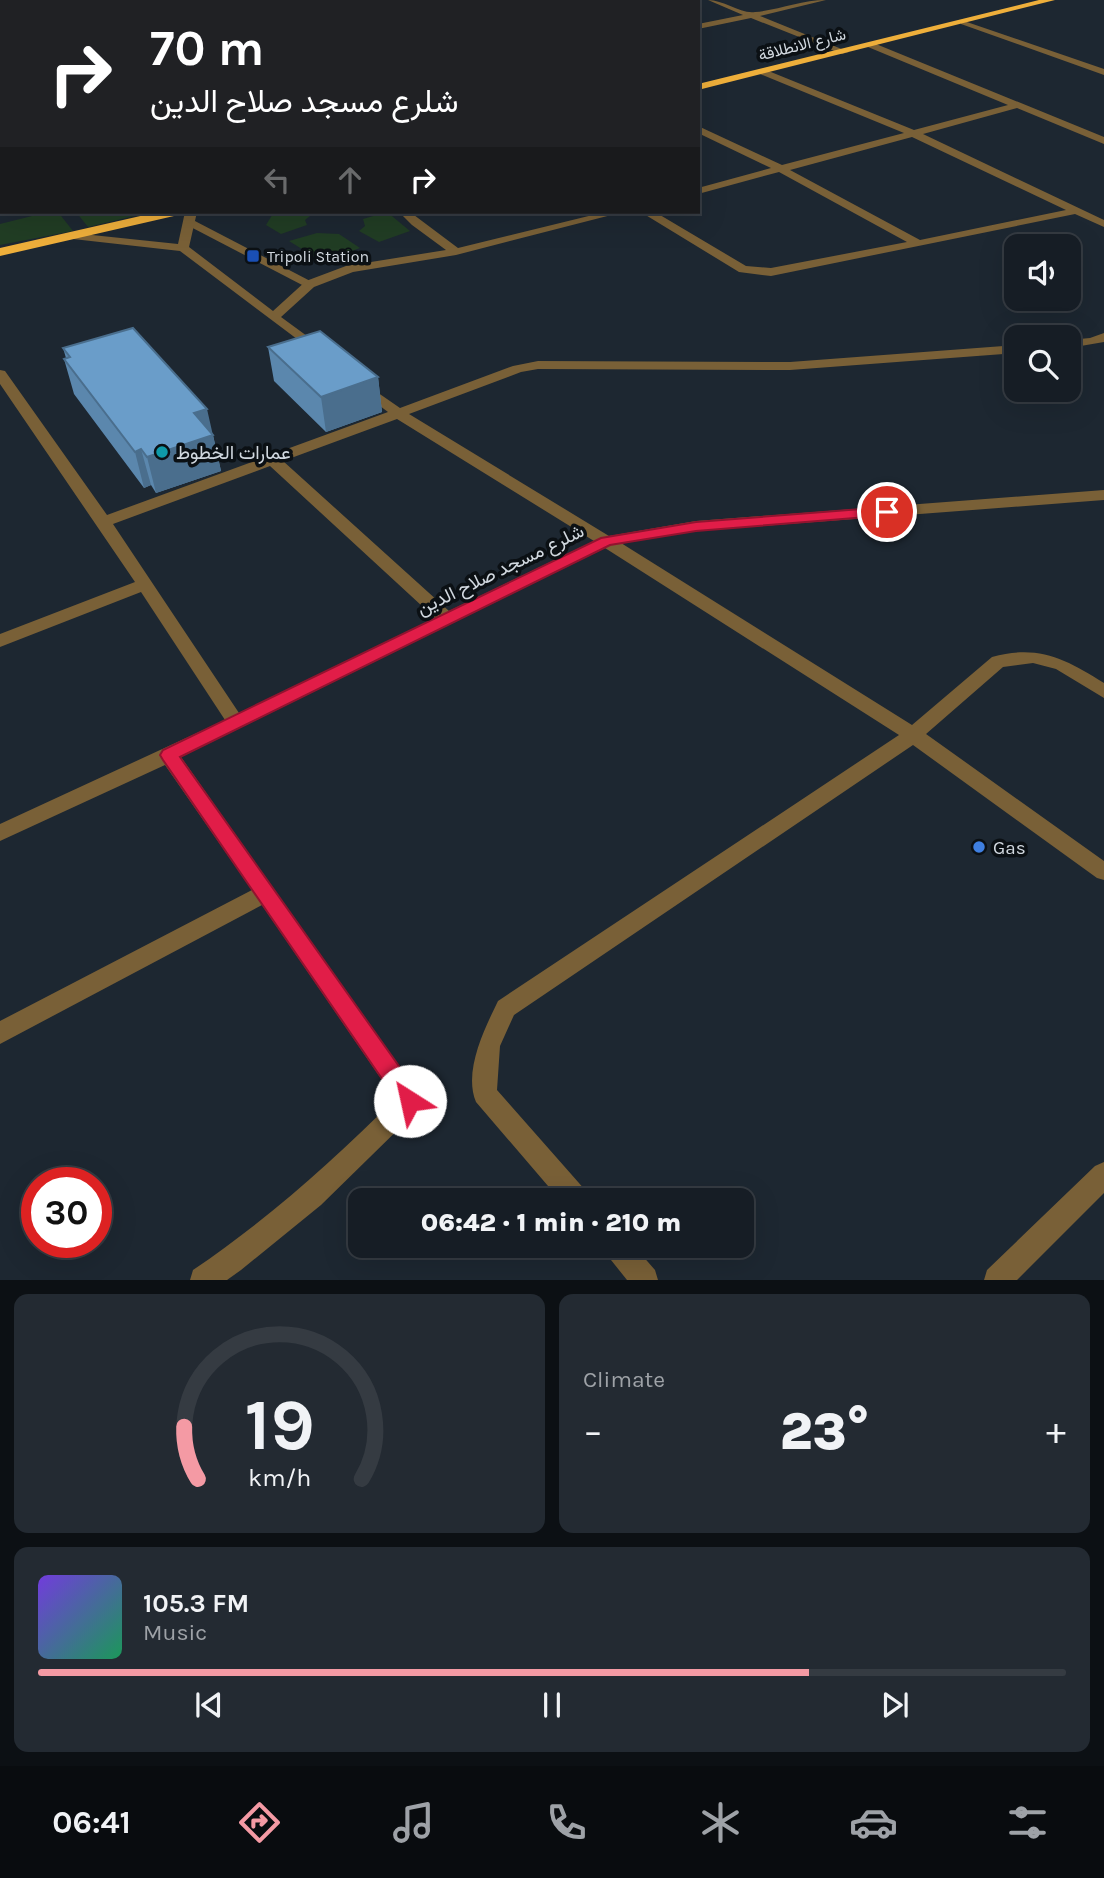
<!DOCTYPE html>
<meta charset="utf-8">
<style>
:root{--surface:#161d25;--page:#232a32;--text:#f1f3f6;--muted:#9ea2a7;--line:#353b42;--accent:#f49aa4}
body{margin:0;font-family:Karla,Vazirmatn,sans-serif;background:var(--page);color:var(--text);height:100vh;display:flex;flex-direction:column;font-size:26px;white-space:nowrap}
*{box-sizing:border-box;margin:0}
p{font-size:23px;color:var(--muted)}
.icon{flex:none;width:38px;height:38px;fill:none;stroke:currentColor;stroke-width:2;stroke-linecap:round;stroke-linejoin:round}
.map{position:relative;height:1280px;overflow:hidden}
.side{display:flex;flex-direction:column;gap:14px;padding:14px;background:#0c1014;flex:1}
.side>*{flex:none}
.top-card{position:absolute;left:0px;top:0px;width:700px;height:214px;box-shadow:0 7px 28px #0002,0 0 0 2px var(--line);background:#202124;color:#fff;overflow:hidden}
.fabs{position:absolute;left:1004px;top:234px;display:grid;gap:14px}
.fabs a{display:grid;place-items:center;width:77px;height:77px;border-radius:14px;background:var(--surface);box-shadow:0 7px 28px #0002,0 0 0 2px var(--line);font-size:35px}
.speed{position:absolute;left:21px;top:1167px;display:flex;gap:14px;font-size:35px;font-weight:700;text-align:center}
.speed>*{display:grid;place-content:center;width:91px;height:91px;border-radius:50%;background:var(--surface);box-shadow:0 7px 28px #0002,0 0 0 2px var(--line);line-height:1}
.speed .limit{border:10px solid #d22;background:#fff;color:#111}
.pin{position:absolute;display:grid;place-items:center;width:60px;height:60px;color:#fff;margin:-30px;border:4px solid #fff;border-radius:50%;box-shadow:0 2px 7px #0007}
.me{position:absolute;width:77px;margin:-38px;rotate:325deg;stroke-linejoin:round;filter:drop-shadow(0 0 5px #0008)}
.turn{display:flex;align-items:center;gap:24px;height:147px;padding:0 35px;font-size:32px}
.turn .icon{width:91px;height:91px;stroke-width:2.5}
.turn b{display:block;font-size:49px;line-height:60px}
.lanes{display:flex;align-items:center;height:66px;padding:0 35px;background:#0003;justify-content:center;gap:35px;direction:ltr}
.lanes .off{opacity:.35}
.big{font-size:52px;font-weight:800;line-height:1.1}
.side .card{flex:1;display:flex;flex-direction:column;justify-content:center;gap:10px;min-width:0;padding:0 24px;border-radius:14px;background:var(--page)}
.side .dial{align-items:center;gap:0}
.dial svg{height:182px;overflow:visible;fill:none;stroke:var(--line);stroke-width:7;stroke-linecap:round;text-anchor:middle}
.dial text{fill:var(--text);stroke:none}
.song{display:flex;align-items:center;gap:21px}
.cover{width:84px;height:84px;border-radius:10px;background:linear-gradient(135deg,hsl(260 70% 55%),hsl(150 70% 35%))}
.played{height:7px;border-radius:4px;background:linear-gradient(90deg,var(--accent) 75%,var(--line) 75%)}
.keys{display:flex;justify-content:space-around;direction:ltr}
.heat{display:flex;justify-content:space-between;align-items:center;font-size:38px;direction:ltr}
.side .tiles{flex:1;display:grid;gap:14px;grid-template-columns:1fr 1fr}
.card:last-child{grid-column:span 2}
.trip{position:absolute;left:348px;top:1188px;width:406px;height:70px;border-radius:14px;background:var(--surface);box-shadow:0 7px 28px #0002,0 0 0 2px var(--line);font-weight:800;line-height:70px;text-align:center}
.dock{display:flex;height:112px;justify-content:space-around;align-items:center;background:#090c0f;color:var(--muted)}
.dock .icon{width:49px;height:49px}
.dock .current{color:var(--accent)}
.dock b{font-size:32px;color:var(--text)}
.map>svg:first-child{display:block}
</style>
<div class="map">
<svg width="1104" height="1280" viewBox="0 0 1104 1280">
<rect width="100%" height="100%" fill="#1d2731"/>
<path fill="#213d24" d="M48,212H58L73,231L0,245V224Z
M76,212H151L88,227Z
M274,212H304L310,216L305,220L307,225L281,234L266,225Z
M387,212L410,231L379,242L359,231L365,226L363,219Z
M317,233L339,234L360,248L323,262L289,241Z"/>
<g fill="none" stroke-linecap="round" stroke-linejoin="round">
<path fill="#796037" fill-rule="evenodd" d="M185,220H193L316,284L306,287L185,224Z"/>
<path fill="#796037" fill-rule="evenodd" d="M171,0H179L181,2H172Z
M202,0H220L199,2Z
M353,0H361L363,2H354Z
M653,0H666L650,2Z
M708,0C724,0 740,14 755,12C779,10 801,0 826,0L760,16L849,52L842,54L751,18L698,29V24L743,15Z
M961,20L1104,69V75L961,24Z
M0,31H2V37H0Z
M871,42L1104,137V144L1017,108L923,134L1104,220V227L1075,214L771,276L739,272L644,214L643,212H655L746,266L771,268L907,242L779,172L698,194V188L771,168L698,133V126L782,165L904,133L760,74V70H766L914,130L1008,105L868,47ZM912,137L1066,210L920,240L790,170Z
M0,106H2V112H0Z
M185,212H197L189,247L273,311L306,281L346,266L446,250L412,225L399,212H410L458,248L605,212H623L456,255L353,272L314,287L281,317L322,347L324,350L317,354L180,251L73,239L67,236L73,233L178,244Z
M1104,333V342L1069,348V340L1090,338Z
M1017,345V353L790,370L538,369L521,372L409,414L609,536L696,521L1104,490V500L696,531L621,543L912,725L992,657C1038,644 1066,659 1104,683V698L1056,669L1033,663L1003,667L926,734L1104,861V880L1097,878L913,745L514,1015L500,1046L497,1090L586,1191L590,1200H560L476,1102C463,1071 485,1028 498,1001L899,735L605,548L181,757L422,1101L419,1109L321,1205L241,1270L227,1280H190L193,1270C267,1220 332,1162 395,1099L262,905L0,1044V1021L252,890L165,765L0,841V824L225,720L141,592L0,647V634L135,582L0,384V370L5,371L107,515L388,412L356,388L354,385L361,381L400,408L513,366L538,361L790,362ZM397,419L594,541L449,611L283,461ZM270,466L435,618L239,713L113,524Z
M1104,1162V1193L1017,1280H984L987,1270L1095,1166Z
M603,1246H634L655,1270L658,1280H627L607,1255Z"/>
<path fill="#cd993c" fill-rule="evenodd" d="M501,0H512L500,2Z
M0,180H2V186H0Z"/>
<path fill="#eeaf3b" fill-rule="evenodd" d="M1039,0H1055L698,90V84Z
M158,212H181L174,216L0,256V248Z"/>
</g>
<path fill="#5b87ad" d="M268,347L378,377L382,412L326,432L274,381Z
M63,348L212,433L213,435L221,471L156,493L151,485L144,488L74,394L64,359L66,358Z"/>
<path fill="#4a6e8d" d="M378,377L382,412L326,432L321,397Z
M207,409L221,471L156,493L147,457L194,413Z
M141,449L151,485L144,488L135,452Z"/>
<path fill="#6a9dc9" stroke="#4a6e8d" stroke-width="2" d="M133,328L207,409L194,413L213,435L147,457L141,449L135,452L64,359L70,357L63,348Z
M320,331L378,377L321,397L268,347Z"/>
<path fill="#e11d48" stroke="#92132f" stroke-width="2" d="M887,507L892,509V515L696,531L610,545L180,757L418,1093L421,1101L418,1108L410,1111L402,1108L163,760L160,755L163,750L601,538L696,522Z"/>
<rect fill="#1a4fb4" stroke="#0b1014" stroke-width="2.5" x="246" y="249" width="14" height="14" rx="3.5"/>
<circle fill="#0f9aa8" stroke="#0b1014" stroke-width="2.5" cx="162" cy="452" r="7"/>
<circle fill="#3f7fe0" stroke="#0b1014" stroke-width="2.5" cx="979" cy="847" r="7"/>
<g text-anchor="middle" stroke-width="7" stroke-linejoin="round" paint-order="stroke">
<g font-size="16" fill="#d1d8df" stroke="#0b1014">
<text transform="translate(802 44) rotate(-14)" y="6">شارع الانطلاقة</text>
</g>
<g font-size="16" fill="#d1d8df" stroke="#0b1014" text-anchor="start">
<text x="267" y="262">Tripoli Station</text>
</g>
<g font-size="19" fill="#d1d8df" stroke="#0b1014" text-anchor="start">
<text x="176" y="459">عمارات الخطوط</text>
<text x="993" y="854">Gas</text>
</g>
<g font-size="19" fill="#d1d8df" stroke="#0b1014">
<text transform="translate(500 569) rotate(-26)" y="7">شلرع مسجد صلاح الدين</text>
</g>
</g>
</svg>
<div class="fabs">
<a><svg class="icon" aria-label="sound" viewBox="0 0 24 24"><path d="M4 9h4l5-4v14l-5-4H4zM17 9q2 3 0 6"/></svg></a>
<a><svg class="icon" aria-label="search" viewBox="0 0 24 24"><circle cx="10" cy="10" r="6"/><path d="M15 15l6 6"/></svg></a>
</div>
<div class="speed"><div class="limit">30</div></div>
<div class="pin" style="left:887px;top:512px;background:#d93025"><svg class="icon" aria-label="arrive" viewBox="0 0 24 24"><path d="M6 21V4h12l-3 4 3 4H6"/></svg></div>
<svg class="me" style="left:410px;top:1101px" viewBox="-20 -20 40 40"><circle r="19" fill="#fff"/><path d="M0-13L10 11 0 6-10 11z" fill="#e11d48"/></svg>
<div class="trip">06:42 · 1 min · 210 m</div>
<div class="top-card">
<div class="turn"><svg class="icon" aria-label="right" viewBox="0 0 24 24"><path d="M7 20v-9h11M14 6l5 5-5 5"/></svg><div><b>70 m</b>شلرع مسجد صلاح الدين</div></div>
<div class="lanes"><svg class="icon off" aria-label="left" viewBox="0 0 24 24"><path d="M17 20v-9H6M10 6l-5 5 5 5"/></svg><svg class="icon off" aria-label="ahead" viewBox="0 0 24 24"><path d="M12 20V5M6 11l6-6 6 6"/></svg><svg class="icon" aria-label="right" viewBox="0 0 24 24"><path d="M7 20v-9h11M14 6l5 5-5 5"/></svg></div>
</div>
</div>
<section class="side">
<div class="tiles">
<div class="card dial"><svg viewBox="0 0 100 80">
<path d="M14 69A42 42 0 1 1 86 69"/>
<path d="M14 69A42 42 0 0 1 8 46" stroke="#f49aa4"/>
<text x="50" y="56" font-size="32" font-weight="700">19</text>
<text x="50" y="72" font-size="11">km/h</text>
</svg></div>
<div class="card"><p>Climate</p>
<div class="heat"><a>−</a><b class="big">23°</b><a>+</a></div>
</div>
<div class="card">
<div class="song"><i class="cover"></i><div><b>105.3 FM</b><p>Music</p></div></div>
<div class="played"></div>
<div class="keys"><svg class="icon" aria-label="previous" viewBox="0 0 24 24"><path d="M18 5L8 12l10 7zM5 5v14"/></svg><svg class="icon" aria-label="pause" viewBox="0 0 24 24"><path d="M8 5v14M16 5v14"/></svg><svg class="icon" aria-label="next" viewBox="0 0 24 24"><path d="M6 5l10 7-10 7zM19 5v14"/></svg></div>
</div>
</div>
</section>
<nav class="dock">
<b>06:41</b>
<svg class="icon current" aria-label="directions" viewBox="0 0 24 24"><path d="M12 3l9 9-9 9-9-9zM9 14v-3h6M13 9l2 2-2 2"/></svg>
<svg class="icon" aria-label="music" viewBox="0 0 24 24"><path d="M9 18V5l10-2v13"/><circle cx="6" cy="18" r="3"/><circle cx="16" cy="16" r="3"/></svg>
<svg class="icon" aria-label="phone" viewBox="0 0 24 24"><path d="M5 4h4l2 5-3 2q2 4 5 5l2-3 5 2v4C11 20 4 13 5 4z"/></svg>
<svg class="icon" aria-label="climate" viewBox="0 0 24 24"><path d="M12 3v18M4 7l16 10M4 17L20 7"/></svg>
<svg class="icon" aria-label="car" viewBox="0 0 24 24"><path d="M5 17H2v-5l4-1 3-4h7l3 4 3 1v5h-3M9 17h6M6 11h13"/><circle cx="7" cy="17" r="2"/><circle cx="17" cy="17" r="2"/></svg>
<svg class="icon" aria-label="filters" viewBox="0 0 24 24"><path d="M4 7h16M4 17h16"/><circle cx="9" cy="7" r="2"/><circle cx="15" cy="17" r="2"/></svg>
</nav>
